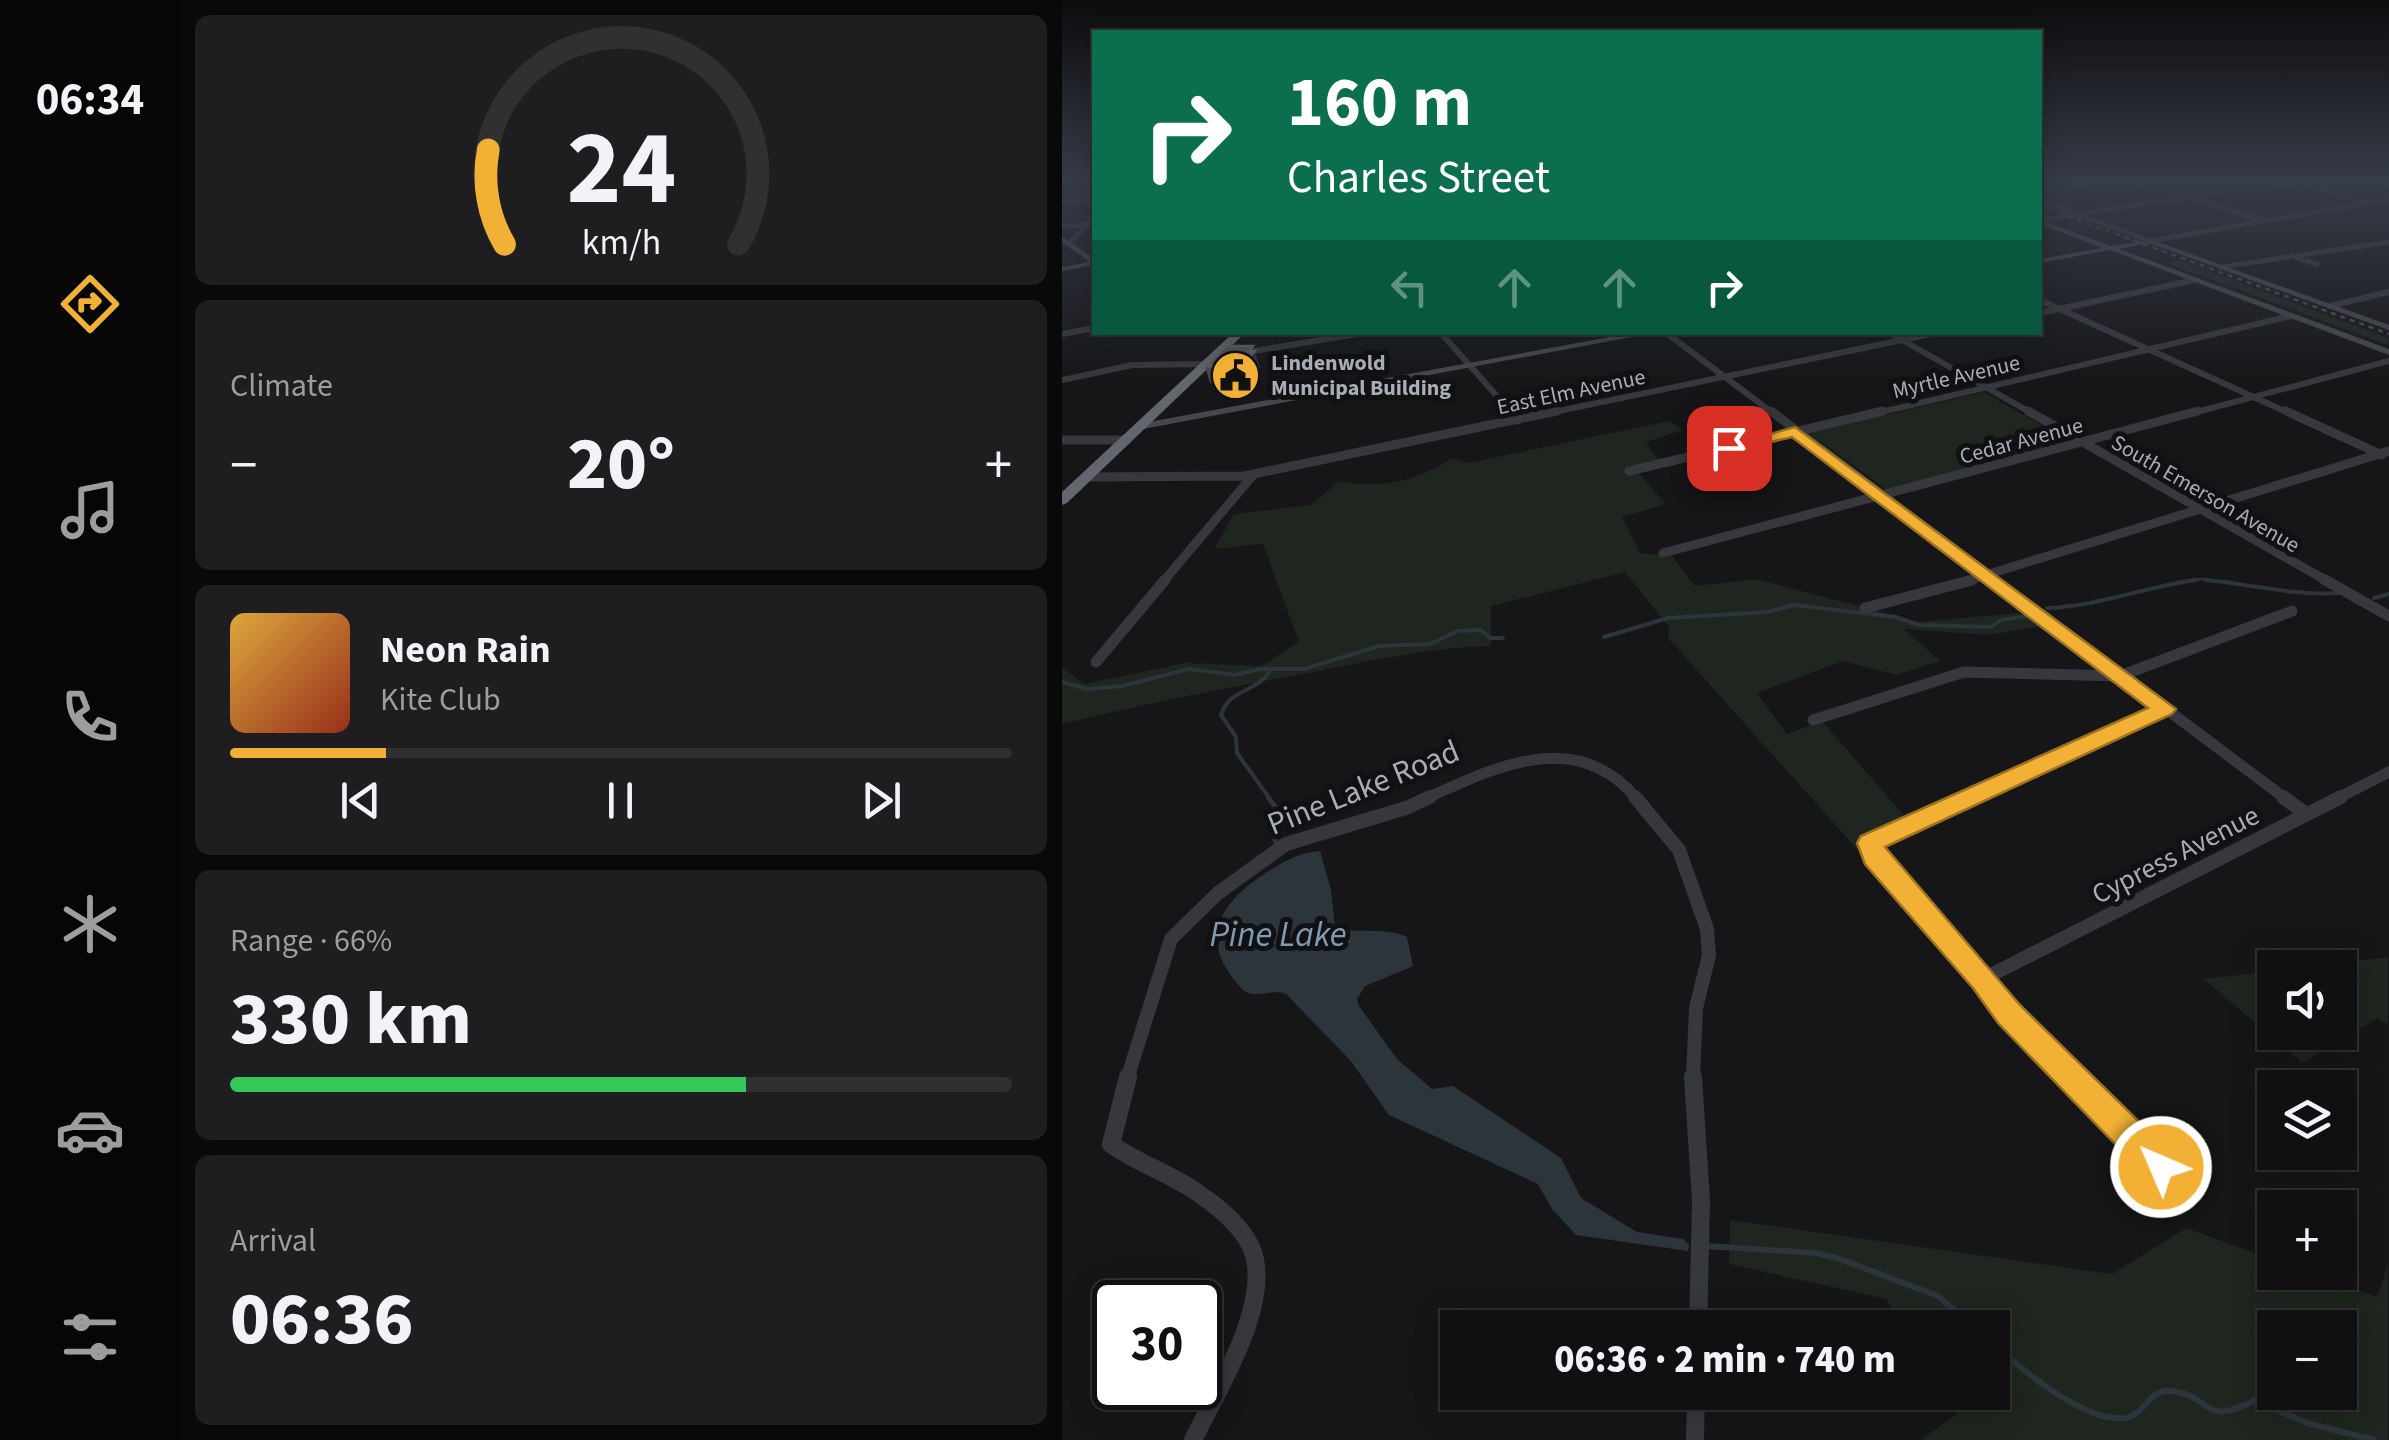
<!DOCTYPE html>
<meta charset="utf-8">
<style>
:root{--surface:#101012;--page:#1e1e20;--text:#f1f3f6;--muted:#9c9d9f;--line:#303032;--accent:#f2b134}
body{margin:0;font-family:"Source Sans 3",sans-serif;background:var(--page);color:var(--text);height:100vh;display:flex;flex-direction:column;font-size:38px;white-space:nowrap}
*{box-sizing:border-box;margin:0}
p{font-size:32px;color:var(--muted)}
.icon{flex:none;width:55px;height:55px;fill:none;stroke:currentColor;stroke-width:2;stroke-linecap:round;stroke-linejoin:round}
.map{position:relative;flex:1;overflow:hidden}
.side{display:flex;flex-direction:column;gap:15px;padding:15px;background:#09090a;width:882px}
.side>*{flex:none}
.top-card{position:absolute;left:30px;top:30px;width:950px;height:305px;border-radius:0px;box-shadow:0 5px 25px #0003,0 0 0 2px var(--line);background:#0b6e4f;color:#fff;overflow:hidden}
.fabs{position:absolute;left:1195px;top:950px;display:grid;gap:20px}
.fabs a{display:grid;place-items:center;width:100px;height:100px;border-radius:0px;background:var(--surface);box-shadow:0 5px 25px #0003,0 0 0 2px var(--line);font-size:50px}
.speed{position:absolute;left:30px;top:1280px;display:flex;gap:20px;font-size:50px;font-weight:700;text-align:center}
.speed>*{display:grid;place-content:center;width:130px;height:130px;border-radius:50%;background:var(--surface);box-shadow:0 5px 25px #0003,0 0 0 2px var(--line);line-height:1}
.speed .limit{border:5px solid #111;border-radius:15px;background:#fff;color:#111}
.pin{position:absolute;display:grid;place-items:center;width:85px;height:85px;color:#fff;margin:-42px;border-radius:20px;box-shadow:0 5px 15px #0006}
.me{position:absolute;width:110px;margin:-55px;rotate:315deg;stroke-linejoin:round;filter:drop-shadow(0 0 8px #0008)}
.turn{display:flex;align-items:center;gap:35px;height:210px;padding:0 30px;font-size:45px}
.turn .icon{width:130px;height:130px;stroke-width:2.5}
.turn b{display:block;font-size:70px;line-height:85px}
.lanes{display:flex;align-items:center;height:95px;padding:0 30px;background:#0003;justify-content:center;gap:50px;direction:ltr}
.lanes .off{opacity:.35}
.big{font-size:75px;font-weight:800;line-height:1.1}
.side .tile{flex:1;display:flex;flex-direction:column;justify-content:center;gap:15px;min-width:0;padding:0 35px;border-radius:15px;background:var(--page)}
.side .dial{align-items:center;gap:0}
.dial svg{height:260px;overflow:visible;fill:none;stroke:var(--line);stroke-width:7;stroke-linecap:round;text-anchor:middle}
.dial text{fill:var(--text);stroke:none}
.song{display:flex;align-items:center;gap:30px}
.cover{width:120px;height:120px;border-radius:15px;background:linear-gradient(135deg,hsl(40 70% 55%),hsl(10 70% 35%))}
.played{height:10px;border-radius:5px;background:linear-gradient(90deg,var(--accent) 20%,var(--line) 20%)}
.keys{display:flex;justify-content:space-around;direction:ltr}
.heat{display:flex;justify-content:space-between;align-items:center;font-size:55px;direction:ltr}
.charge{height:15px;border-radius:8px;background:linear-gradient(90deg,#34c759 66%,var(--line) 0)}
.trip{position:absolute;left:378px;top:1310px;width:570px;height:100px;border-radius:0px;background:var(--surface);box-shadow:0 5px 25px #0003,0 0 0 2px var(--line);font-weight:800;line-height:100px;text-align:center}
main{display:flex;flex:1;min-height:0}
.dock{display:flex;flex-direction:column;width:180px;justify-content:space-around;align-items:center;background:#060607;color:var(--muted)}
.dock .icon{width:70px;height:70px}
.dock .selected{color:var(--accent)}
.dock b{font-size:45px;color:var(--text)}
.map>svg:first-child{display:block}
</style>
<main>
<nav class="dock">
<b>06:34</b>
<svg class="icon selected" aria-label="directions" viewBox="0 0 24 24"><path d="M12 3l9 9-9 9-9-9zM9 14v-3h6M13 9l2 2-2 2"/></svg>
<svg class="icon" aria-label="music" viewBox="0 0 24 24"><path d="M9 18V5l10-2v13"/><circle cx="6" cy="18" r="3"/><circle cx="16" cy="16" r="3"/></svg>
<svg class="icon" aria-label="phone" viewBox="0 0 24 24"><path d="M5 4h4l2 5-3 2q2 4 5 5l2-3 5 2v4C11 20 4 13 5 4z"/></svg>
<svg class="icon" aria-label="climate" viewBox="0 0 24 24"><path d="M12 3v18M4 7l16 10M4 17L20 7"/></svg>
<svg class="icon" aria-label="car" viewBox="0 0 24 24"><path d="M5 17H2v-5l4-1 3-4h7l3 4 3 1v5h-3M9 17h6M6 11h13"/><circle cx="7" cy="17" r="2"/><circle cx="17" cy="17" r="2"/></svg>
<svg class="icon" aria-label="filters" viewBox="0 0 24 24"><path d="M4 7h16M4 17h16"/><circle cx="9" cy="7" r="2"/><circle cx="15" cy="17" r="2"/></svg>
</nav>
<section class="side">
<div class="tile dial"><svg viewBox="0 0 100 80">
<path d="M14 69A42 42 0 1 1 86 69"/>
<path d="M14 69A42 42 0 0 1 9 40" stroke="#f2b134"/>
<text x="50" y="56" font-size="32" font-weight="700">24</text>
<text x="50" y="72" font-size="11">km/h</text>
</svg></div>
<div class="tile"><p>Climate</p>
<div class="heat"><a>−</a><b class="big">20°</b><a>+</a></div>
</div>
<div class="tile">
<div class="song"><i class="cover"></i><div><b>Neon Rain</b><p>Kite Club</p></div></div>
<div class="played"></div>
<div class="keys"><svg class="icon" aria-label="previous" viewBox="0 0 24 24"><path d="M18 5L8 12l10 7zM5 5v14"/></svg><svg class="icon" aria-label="pause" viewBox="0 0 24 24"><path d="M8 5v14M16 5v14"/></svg><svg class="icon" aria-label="next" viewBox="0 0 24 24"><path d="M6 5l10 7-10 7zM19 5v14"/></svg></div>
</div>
<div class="tile"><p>Range · 66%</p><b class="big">330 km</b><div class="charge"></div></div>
<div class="tile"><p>Arrival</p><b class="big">06:36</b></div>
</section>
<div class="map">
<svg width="1327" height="1440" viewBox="0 0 1327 1440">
<rect width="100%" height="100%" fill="#161618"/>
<path fill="#1e261f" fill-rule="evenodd" d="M1116,260L1326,338V345L1104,263Z
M922,392L1009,442L825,490L747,433Z
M607,421L621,430L584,442L599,464L575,471L604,504L560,517L578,553L610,556L633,586L694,579L857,622L956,613L980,626L925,635L842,629L878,661L835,675L781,661L695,693L725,734L760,721L851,826L795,849L606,638L607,627L563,572L429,606V646C373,647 318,659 262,670C174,686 87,703 0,724V667L22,684L123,663L199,666L237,642L201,544L152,549L172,514L249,505L277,481C317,490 356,481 390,458L406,463Z
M1326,957V1025L1316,1018L1240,1063L1142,979L1212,971V1032H1278V968L1240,967Z
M668,1220L1050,1274L1124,1228L1212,1260V1272L1248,1273L1315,1297L1326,1264V1440H860L894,1414L881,1393L930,1392V1328L841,1327L824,1299L667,1264ZM1212,1328H1278V1392H1212Z"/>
<path fill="#2c353c" d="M258,851L269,890L273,927C296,935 324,926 345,937L351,966L303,986L295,999L297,1006L335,1059L370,1089L391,1086L499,1158L519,1198L575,1232L621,1239L627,1245L626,1251L514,1235L490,1209L476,1184L327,1115L288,1060L224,994C210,988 191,1001 179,988C141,946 149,912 195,879C216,865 232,853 258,851Z"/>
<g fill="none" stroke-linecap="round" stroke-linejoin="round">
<path stroke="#2c353c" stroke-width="2.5" d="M1116,582L1138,579L1169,582"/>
<path stroke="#2c353c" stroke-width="4" d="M1144,580C1188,584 1233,596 1276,593
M1312,598L1327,594
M985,608C1038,606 1082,587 1134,580
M542,637L606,618L705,612L732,605L834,617L856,625L929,627L939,620L966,616
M0,682L25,689L60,686L127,669L173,675L198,669H242L317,646L368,644L396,631L419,630L428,638H441
M208,799L175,753L174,737L159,715C167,688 195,693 208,671"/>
<path stroke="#2c353c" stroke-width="5" d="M206,797L214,808L207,821L215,846"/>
<path stroke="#2c353c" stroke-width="6" d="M643,1246L754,1253L775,1258L876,1296L913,1328
M930,1344C960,1369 1022,1423 1063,1418C1082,1416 1087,1389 1108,1391C1151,1394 1138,1429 1193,1400L1245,1423L1312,1440"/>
<path stroke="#37383d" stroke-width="5" d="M1079,181L1200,220
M1229,181L1303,202
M1252,186L1279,181
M978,188L1024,181
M978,201L1088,241L1327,199
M0,202L32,200
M978,220L1225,181
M0,226L28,225
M7,243L32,218
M1230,256L1255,264
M1159,267L1327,242
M1116,284L1133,280"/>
<path stroke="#37383d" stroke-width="6" d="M978,300L1229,414
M1268,306L1327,292
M978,313L1128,281
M378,332L451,414
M603,332L712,414
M826,332L971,414
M0,334L32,328
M180,353L307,332
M0,380L70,365L146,364
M482,414L879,332
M811,414L1229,316
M1127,414L1327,361"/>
<path stroke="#37383d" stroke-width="9" d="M448,411L456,420
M709,411L936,582
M966,411L1267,582
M1224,411L1320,455
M0,440H65
M567,471L821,411
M26,477L182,476L495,411
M601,553L1136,411
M101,582L192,474
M901,582L1327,451"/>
<path stroke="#37383d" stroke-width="11" d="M932,580L1224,799
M1263,580L1327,616
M803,608L910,580
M34,662L103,580
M751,720L902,672L1058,676L1230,611
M363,799C433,767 515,726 575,799
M904,799L1102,709
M1274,799L1327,772"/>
<path stroke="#37383d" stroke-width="14" d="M573,797L617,850L645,929L647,955L634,1008L631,1079
M910,797L808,843L813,857L1009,1079
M1221,797L1244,814
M921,979L1279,797
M65,1079L109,939L156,893L224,844L344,808L368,797"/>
<path stroke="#37383d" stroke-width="18" d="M66,1077L49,1144C76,1164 108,1173 136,1193C155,1206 179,1225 189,1247C213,1301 154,1392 131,1440
M631,1077L639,1201L636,1328
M1007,1077L1121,1186
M633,1440L634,1392"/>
<path fill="#45474d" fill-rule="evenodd" d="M978,220L1049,246L1090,240L1327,325V330L1087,243L1057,249L1327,349V355L1048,250L978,263V259L1040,248L978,224Z
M0,237L32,258V265L0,271V267L28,262L0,242Z
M575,332H596L81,429L76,426L81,423Z"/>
<path fill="#63666e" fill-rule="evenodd" d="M172,332H184L5,503L0,505V492Z"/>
<path stroke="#4a4c52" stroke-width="2.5" stroke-dasharray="5 5" stroke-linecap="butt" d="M978,206L1327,334"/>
</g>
<path fill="#47494d" d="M191,346L198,368L184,383H148L143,366Z"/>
<path fill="#2f3033" d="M191,346L198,368L184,383L178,366L187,351Z"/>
<path fill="#525359" stroke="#5f6168" stroke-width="2.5" d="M164,346H191L187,351H193L178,366H143Z"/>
<linearGradient id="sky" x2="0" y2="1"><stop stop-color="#0c0c0d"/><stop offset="0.47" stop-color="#363c48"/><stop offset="1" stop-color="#363c48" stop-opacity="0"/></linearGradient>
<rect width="1327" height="383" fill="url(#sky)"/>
<path fill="#f2b134" stroke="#9d7322" stroke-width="2.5" d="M733,427L1114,709L1110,714L823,847L958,1005L1111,1155L1116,1167L1111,1179L1099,1184L1087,1179L936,1023L911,988L803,864L795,843L799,836L1086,708L730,437L667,452L659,448Z"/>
<defs>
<symbol id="civic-disc" viewBox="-11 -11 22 22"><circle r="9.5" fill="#f2b134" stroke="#111113"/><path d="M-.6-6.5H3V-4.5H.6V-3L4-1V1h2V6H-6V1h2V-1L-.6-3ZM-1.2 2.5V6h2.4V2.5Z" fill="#111"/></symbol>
</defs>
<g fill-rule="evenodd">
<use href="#civic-disc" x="146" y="348" width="55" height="55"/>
</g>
<g text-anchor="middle" stroke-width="10" stroke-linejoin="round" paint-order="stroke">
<g font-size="22" font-weight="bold" fill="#a8adb8" stroke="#111113" text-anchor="start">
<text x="209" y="370">Lindenwold<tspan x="209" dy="25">Municipal Building</tspan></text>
</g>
<g font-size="22" fill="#a8adb8" stroke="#111113">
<text transform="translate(894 376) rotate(-13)" y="8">Myrtle Avenue</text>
<text transform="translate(509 391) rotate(-12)" y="8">East Elm Avenue</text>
<text transform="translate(959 440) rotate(-15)" y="8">Cedar Avenue</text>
<text transform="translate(1144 493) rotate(30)" y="8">South Emerson Avenue</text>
</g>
<g font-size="28" fill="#a8adb8" stroke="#111113">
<text transform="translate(1113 854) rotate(-27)" y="10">Cypress Avenue</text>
</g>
<g font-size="32" fill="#a8adb8" stroke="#111113">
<text transform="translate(301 787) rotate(-22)" y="11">Pine Lake Road</text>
</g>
<g font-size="35" font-style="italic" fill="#7f9bb3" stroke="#111113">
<text x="216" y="946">Pine Lake</text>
</g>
</g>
</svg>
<div class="fabs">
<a><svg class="icon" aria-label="sound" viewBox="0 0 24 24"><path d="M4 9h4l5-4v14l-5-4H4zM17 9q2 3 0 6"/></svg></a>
<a><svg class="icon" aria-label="layers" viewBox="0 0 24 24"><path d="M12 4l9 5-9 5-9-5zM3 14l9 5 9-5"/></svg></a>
<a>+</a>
<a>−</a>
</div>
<div class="speed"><div class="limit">30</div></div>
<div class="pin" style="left:667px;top:448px;background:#d93025"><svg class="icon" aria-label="arrive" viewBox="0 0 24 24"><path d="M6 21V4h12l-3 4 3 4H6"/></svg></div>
<svg class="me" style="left:1099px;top:1167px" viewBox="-20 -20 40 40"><circle r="17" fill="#f2b134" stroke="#fff" stroke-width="3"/><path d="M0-11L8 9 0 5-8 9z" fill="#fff"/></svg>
<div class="trip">06:36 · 2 min · 740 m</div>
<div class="top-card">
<div class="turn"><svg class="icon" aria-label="right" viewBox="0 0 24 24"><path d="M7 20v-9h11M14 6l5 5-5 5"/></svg><div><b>160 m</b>Charles Street</div></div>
<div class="lanes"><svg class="icon off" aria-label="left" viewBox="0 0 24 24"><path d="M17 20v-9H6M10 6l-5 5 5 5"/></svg><svg class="icon off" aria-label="ahead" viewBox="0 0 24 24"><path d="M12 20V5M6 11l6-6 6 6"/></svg><svg class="icon off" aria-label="ahead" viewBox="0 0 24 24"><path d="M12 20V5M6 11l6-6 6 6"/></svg><svg class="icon" aria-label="right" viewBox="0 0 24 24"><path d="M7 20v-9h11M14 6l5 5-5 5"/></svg></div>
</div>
</div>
</main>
